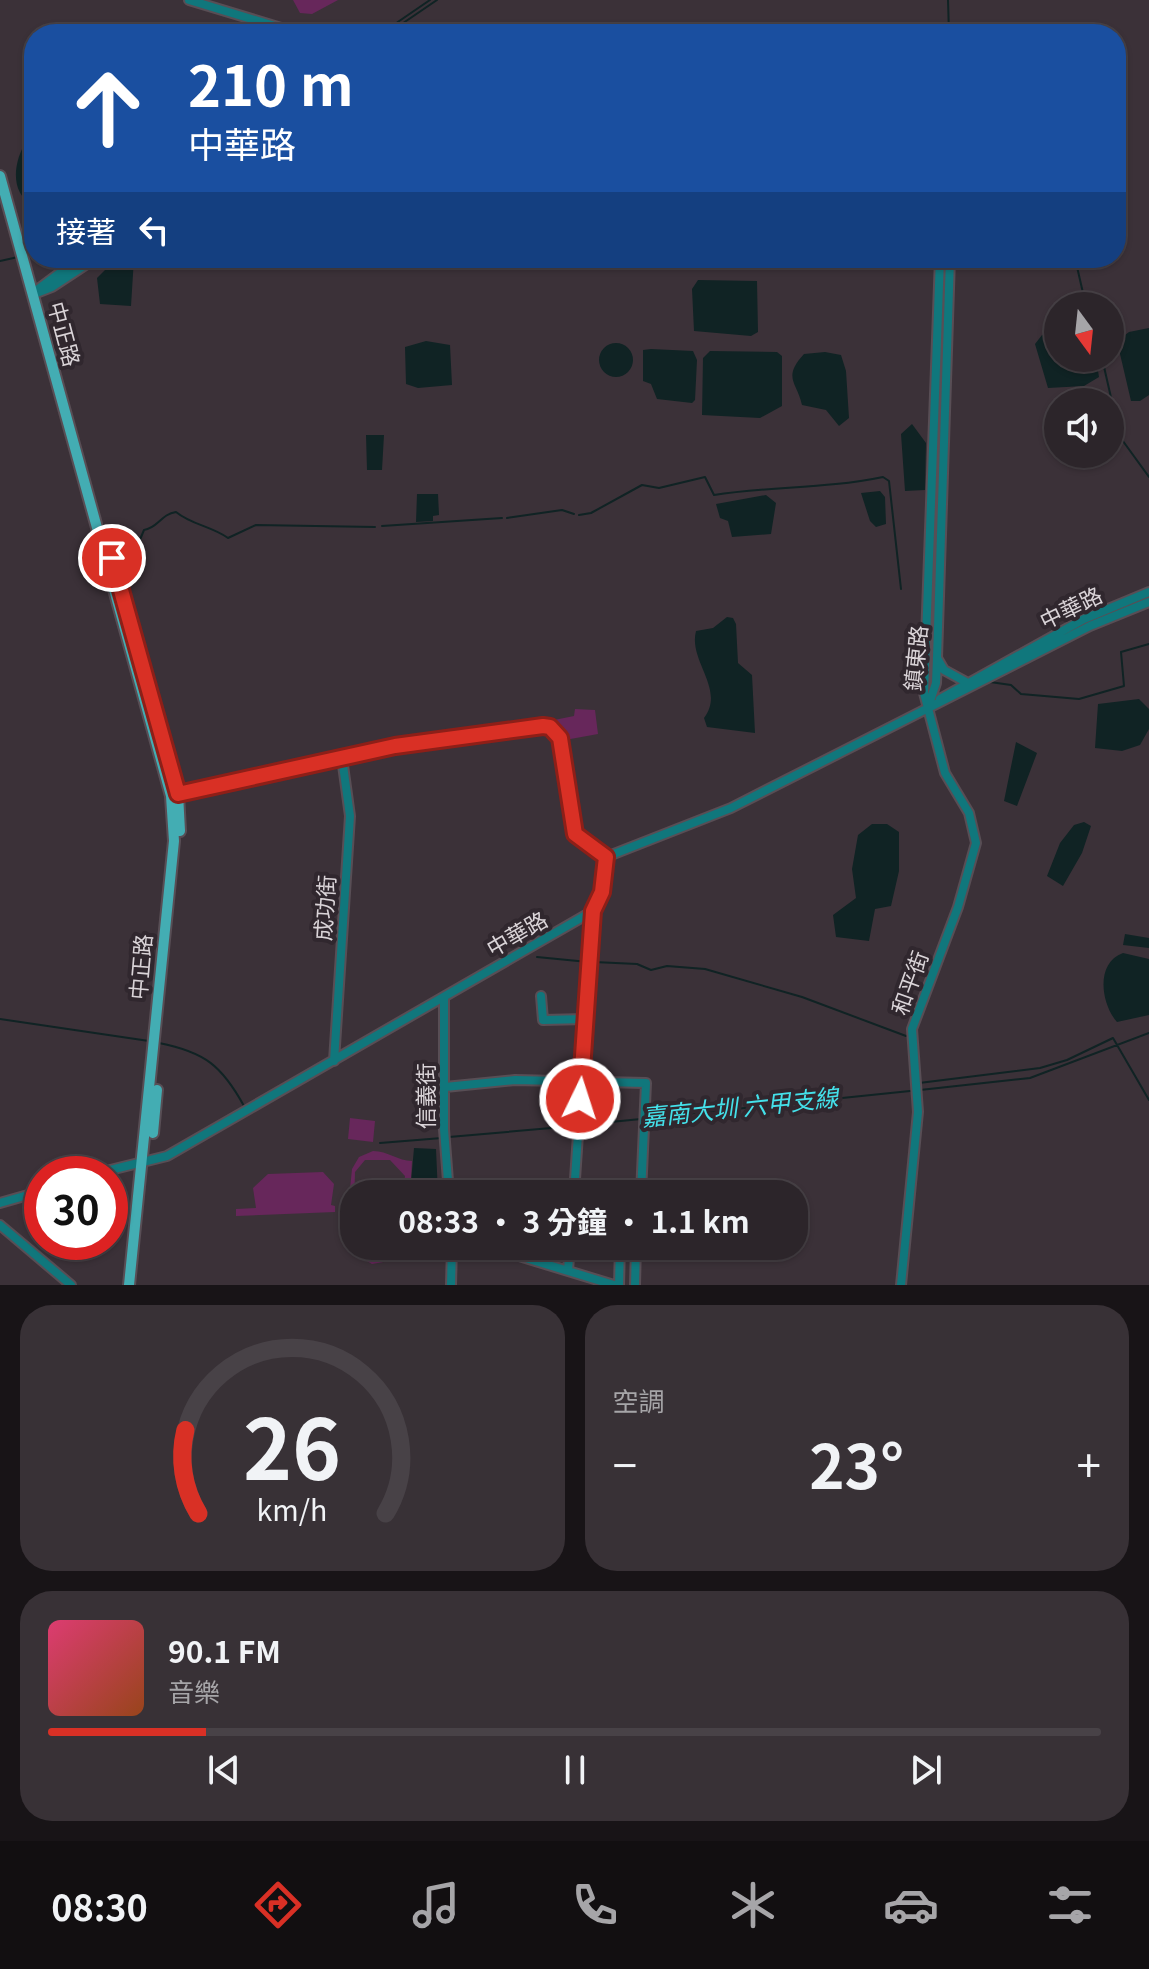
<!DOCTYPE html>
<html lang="zh-TW">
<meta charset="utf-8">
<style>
:root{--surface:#2c252a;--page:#383136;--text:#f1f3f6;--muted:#a6a5a8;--line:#484247;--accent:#d93025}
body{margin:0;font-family:Georgia,"Noto Sans TC",serif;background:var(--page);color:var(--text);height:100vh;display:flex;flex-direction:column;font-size:30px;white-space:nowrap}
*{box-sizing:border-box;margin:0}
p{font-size:26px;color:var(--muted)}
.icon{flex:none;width:44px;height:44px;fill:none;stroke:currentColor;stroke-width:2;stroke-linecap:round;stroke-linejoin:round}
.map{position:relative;height:1285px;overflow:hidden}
.panel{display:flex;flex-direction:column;gap:20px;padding:20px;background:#181417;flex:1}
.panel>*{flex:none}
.banner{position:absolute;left:24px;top:24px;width:1102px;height:244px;border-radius:32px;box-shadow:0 2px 6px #0004,0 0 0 2px var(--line);background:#1a4fa0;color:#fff;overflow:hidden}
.needle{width:52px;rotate:165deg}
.buttons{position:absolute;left:1044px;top:292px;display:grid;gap:16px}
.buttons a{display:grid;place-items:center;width:80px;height:80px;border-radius:50%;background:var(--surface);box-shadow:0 2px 6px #0004,0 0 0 2px var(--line);font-size:40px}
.speed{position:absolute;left:24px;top:1156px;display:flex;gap:16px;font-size:40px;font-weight:700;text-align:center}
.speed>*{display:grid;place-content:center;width:104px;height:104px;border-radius:50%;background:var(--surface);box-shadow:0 2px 6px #0004,0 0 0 2px var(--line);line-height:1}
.speed .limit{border:12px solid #d22;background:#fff;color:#111}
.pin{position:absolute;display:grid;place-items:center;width:68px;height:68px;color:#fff;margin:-34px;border:4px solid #fff;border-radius:50%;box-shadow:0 2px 8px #0007}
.me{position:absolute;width:88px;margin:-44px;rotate:4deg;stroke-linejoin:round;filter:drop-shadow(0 0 6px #0008)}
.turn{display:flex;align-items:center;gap:28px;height:168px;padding:0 32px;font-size:36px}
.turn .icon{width:104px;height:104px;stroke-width:2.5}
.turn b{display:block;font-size:56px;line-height:68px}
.then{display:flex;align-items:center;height:76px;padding:0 32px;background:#0003;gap:16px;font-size:30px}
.big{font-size:60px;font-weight:700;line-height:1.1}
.panel .card{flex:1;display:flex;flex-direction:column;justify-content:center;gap:12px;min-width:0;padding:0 28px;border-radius:32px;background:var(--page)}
.panel .dial{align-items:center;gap:0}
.dial svg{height:208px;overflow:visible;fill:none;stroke:var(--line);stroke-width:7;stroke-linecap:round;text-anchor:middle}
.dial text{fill:var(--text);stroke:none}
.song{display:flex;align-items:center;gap:24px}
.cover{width:96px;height:96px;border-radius:12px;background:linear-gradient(135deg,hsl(340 70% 55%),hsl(20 70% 35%))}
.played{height:8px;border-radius:4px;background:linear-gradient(90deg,var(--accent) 15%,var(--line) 15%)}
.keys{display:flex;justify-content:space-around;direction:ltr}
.heat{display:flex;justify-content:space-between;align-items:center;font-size:44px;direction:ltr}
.panel .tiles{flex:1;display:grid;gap:20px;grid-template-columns:1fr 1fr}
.card:last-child{grid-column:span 2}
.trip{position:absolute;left:340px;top:1180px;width:468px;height:80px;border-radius:32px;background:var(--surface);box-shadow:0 2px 6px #0004,0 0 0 2px var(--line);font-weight:700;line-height:80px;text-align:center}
.menu{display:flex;height:128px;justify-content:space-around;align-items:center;background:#120f11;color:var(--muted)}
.menu .icon{width:56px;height:56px}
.menu .active{color:var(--accent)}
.menu b{font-size:36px;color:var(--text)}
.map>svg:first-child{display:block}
</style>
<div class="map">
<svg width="1149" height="1285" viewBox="0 0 1149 1285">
<rect width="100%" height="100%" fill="#3b3138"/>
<path fill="#67275b" d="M293,0H338L312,14L300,13Z
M575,709L595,710L598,734L565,740L550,727L549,721L574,716Z
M350,1118L375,1121L373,1142L348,1139Z
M373,1151C388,1151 398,1161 412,1161L410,1194H403L405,1176L390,1160H365L355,1172L353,1246L376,1256L407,1246L406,1258L372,1264L350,1251L345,1239L352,1169L359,1157Z
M323,1172L334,1184L331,1205L335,1206V1212L236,1216V1209L256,1208L253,1188L268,1174Z"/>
<path fill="#102324" d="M23,147H34V206C11,194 13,167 23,147Z
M117,258H134L131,306L100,304L97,278Z
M698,280L757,281L758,332L751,336L694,331L692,289Z
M1149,328V395L1140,401H1131L1117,341L1129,332Z
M1058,331V358H1096L1099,377L1084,386L1048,388L1035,344L1042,335Z
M426,341L450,345L452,385L418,388L406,384L405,347Z
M599 360a17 17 0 1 1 34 0a17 17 0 1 1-34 0Z
M651,349L693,351L697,360L695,400L692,403L657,399L651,384L643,381V350Z
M710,351L777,352L782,356V406L760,418L702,415L703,358Z
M825,352L841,355L846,371L849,418L839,426L826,410L802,405C797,382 782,378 804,354Z
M912,424L926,443L925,490L905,491L901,434Z
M366,435H384L382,470H367Z
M880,491L885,497L886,524L876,527L870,521L861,493Z
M417,494H438L439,515L433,516V521L416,522Z
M766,495L776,503L771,534L732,537L728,521L720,518L716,504Z
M727,617L733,618L736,624L738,663L752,675L755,733L707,727L704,718C726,689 688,661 696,631L713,628Z
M1139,699L1149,709V729L1140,745L1122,751L1095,748L1098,704Z
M1016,742L1037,753L1017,806L1004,801Z
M1084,822L1091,826L1082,853L1063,886L1047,876L1060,843L1074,825Z
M872,824H887L899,832V871L891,906L875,909L869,941L836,937L833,915L856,898L852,869L858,835Z
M1125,934L1149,938V948L1123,945Z
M1123,953L1149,959V1015L1117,1022C1101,1004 1095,963 1123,953Z
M414,1148L436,1149L438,1194H410Z"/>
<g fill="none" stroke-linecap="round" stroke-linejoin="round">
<path stroke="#102324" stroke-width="2" d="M948,0L949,34
M389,28L430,0
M390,32L437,0
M27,254L34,252
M27,255L34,254
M1075,258L1086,306
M0,261L18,257
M1102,358L1120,437L1149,477
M579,515L591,513L642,485L659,488L705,477L714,495C771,486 826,489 883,477L889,481L901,589
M507,518L562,510L574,514
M382,526L502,518
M119,556L126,547L139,542L144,530C158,528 161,514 176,512C192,525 211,526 228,538L256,525L375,527
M932,673L944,271
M990,682L1011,685L1021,694L1079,699L1124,686L1121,652L1149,644
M537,957L588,962
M594,962L637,964L651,970L667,966L705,969L802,997L906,1036
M0,1019L149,1041
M159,1043C205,1052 222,1066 244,1106
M919,1083L1040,1068L1067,1060L1113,1038L1149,1100
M920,1090L1030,1078L1149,1033
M648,1118L910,1091
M580,1125L641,1119
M449,1137L574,1126
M380,1143L442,1138"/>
<defs>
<path id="minor" d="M189,0L301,34
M37,290L80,258
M34,294L52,287L96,258
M937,658L944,670L966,682
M940,699L1084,619L1149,592
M928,707L936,683L937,658L950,258
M172,795L395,746L543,726L550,727L563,746L575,834L606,857
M606,857L731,808L1090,626L1149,602
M541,996L543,1020L586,1019
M444,998V1129L449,1194
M334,1061L350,816L342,758
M445,1087L515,1080L646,1083L641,1194
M94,1174L167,1156L593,911L602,892L606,857
M574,1194L593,911
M0,1203L42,1191
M0,1225L71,1285
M452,1248L519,1256L614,1285
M568,1270L570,1246
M451,1285L452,1246
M619,1285L620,1246
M635,1285L636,1246
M901,1285L918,1112L912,1029L958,907L976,843L969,813L945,773L924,693L940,258"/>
<path id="major" d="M0,176L171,796L174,841L129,1285
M142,664L178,794L180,831
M153,1133L157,1090"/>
</defs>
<use href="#minor" stroke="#584e55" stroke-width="12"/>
<use href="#major" stroke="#584e55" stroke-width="14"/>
<use href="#minor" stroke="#10777c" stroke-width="8"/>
<use href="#major" stroke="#43adb3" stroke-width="10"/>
</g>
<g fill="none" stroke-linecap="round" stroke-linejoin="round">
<defs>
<path id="route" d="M112,558L178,794L395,746L543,726L550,727L560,738L575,834L606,857L602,892L593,911L580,1099"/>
</defs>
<use href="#route" stroke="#8d1f18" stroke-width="20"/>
<use href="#route" stroke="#d93025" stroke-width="14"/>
</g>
<g text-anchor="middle" stroke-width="8" stroke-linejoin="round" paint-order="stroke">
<g font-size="22" fill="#dad4d8" stroke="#30272e">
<text transform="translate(64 334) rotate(75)" y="8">中正路</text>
<text transform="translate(1071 608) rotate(-26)" y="8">中華路</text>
<text transform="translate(916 658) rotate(-84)" y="8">鎮東路</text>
<text transform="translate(325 908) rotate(-86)" y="8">成功街</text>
<text transform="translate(517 934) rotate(-30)" y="8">中華路</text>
<text transform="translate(141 967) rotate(-85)" y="8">中正路</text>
<text transform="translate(910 983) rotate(-70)" y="8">和平街</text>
<text transform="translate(426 1096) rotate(-90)" y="8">信義街</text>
</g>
<g font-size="24" font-style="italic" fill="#44e1ea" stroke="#30272e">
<text transform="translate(740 1108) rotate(-6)" y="8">嘉南大圳 六甲支線</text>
</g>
</g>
</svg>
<div class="buttons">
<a><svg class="needle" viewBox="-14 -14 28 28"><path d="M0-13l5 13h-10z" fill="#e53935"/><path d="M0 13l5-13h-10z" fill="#a6a5a8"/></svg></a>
<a><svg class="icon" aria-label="sound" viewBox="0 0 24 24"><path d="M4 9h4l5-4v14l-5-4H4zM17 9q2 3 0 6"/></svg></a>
</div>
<div class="speed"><div class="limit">30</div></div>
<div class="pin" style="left:112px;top:558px;background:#d93025"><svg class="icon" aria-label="arrive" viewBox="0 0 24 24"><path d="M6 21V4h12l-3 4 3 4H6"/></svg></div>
<svg class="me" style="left:580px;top:1099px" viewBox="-20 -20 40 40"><circle r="17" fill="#d93025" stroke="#fff" stroke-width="3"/><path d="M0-11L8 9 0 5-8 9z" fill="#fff"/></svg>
<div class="trip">08:33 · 3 分鐘 · 1.1 km</div>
<div class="banner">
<div class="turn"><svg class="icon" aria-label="ahead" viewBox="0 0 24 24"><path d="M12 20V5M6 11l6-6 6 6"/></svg><div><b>210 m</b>中華路</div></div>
<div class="then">接著<svg class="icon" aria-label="left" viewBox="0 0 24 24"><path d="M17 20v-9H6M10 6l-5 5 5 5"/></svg></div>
</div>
</div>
<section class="panel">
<div class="tiles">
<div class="card dial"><svg viewBox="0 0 100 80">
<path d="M14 69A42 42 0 1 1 86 69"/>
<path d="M14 69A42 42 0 0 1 9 37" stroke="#d93025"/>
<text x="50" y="56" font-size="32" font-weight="700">26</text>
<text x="50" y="72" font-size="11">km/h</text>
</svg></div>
<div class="card"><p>空調</p>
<div class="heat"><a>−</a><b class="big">23°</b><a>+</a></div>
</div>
<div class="card">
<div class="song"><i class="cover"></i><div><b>90.1 FM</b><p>音樂</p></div></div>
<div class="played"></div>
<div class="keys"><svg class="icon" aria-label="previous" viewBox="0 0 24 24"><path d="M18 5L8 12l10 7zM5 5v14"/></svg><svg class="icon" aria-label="pause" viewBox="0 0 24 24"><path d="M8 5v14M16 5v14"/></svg><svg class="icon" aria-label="next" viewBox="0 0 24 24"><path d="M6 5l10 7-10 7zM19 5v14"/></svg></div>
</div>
</div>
</section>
<nav class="menu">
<b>08:30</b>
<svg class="icon active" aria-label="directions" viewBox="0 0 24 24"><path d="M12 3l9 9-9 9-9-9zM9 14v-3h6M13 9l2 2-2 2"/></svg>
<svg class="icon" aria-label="music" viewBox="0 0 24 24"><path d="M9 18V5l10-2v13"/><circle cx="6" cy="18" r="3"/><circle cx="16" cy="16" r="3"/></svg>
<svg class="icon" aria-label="phone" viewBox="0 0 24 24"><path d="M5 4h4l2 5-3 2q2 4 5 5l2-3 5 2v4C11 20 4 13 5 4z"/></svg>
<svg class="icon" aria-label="climate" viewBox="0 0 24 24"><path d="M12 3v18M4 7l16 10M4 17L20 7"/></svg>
<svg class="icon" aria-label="car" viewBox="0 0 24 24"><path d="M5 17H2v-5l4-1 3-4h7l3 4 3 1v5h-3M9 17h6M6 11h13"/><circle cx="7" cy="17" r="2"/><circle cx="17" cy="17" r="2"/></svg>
<svg class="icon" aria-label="filters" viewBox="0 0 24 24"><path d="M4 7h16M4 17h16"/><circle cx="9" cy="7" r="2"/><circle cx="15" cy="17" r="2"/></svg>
</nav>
